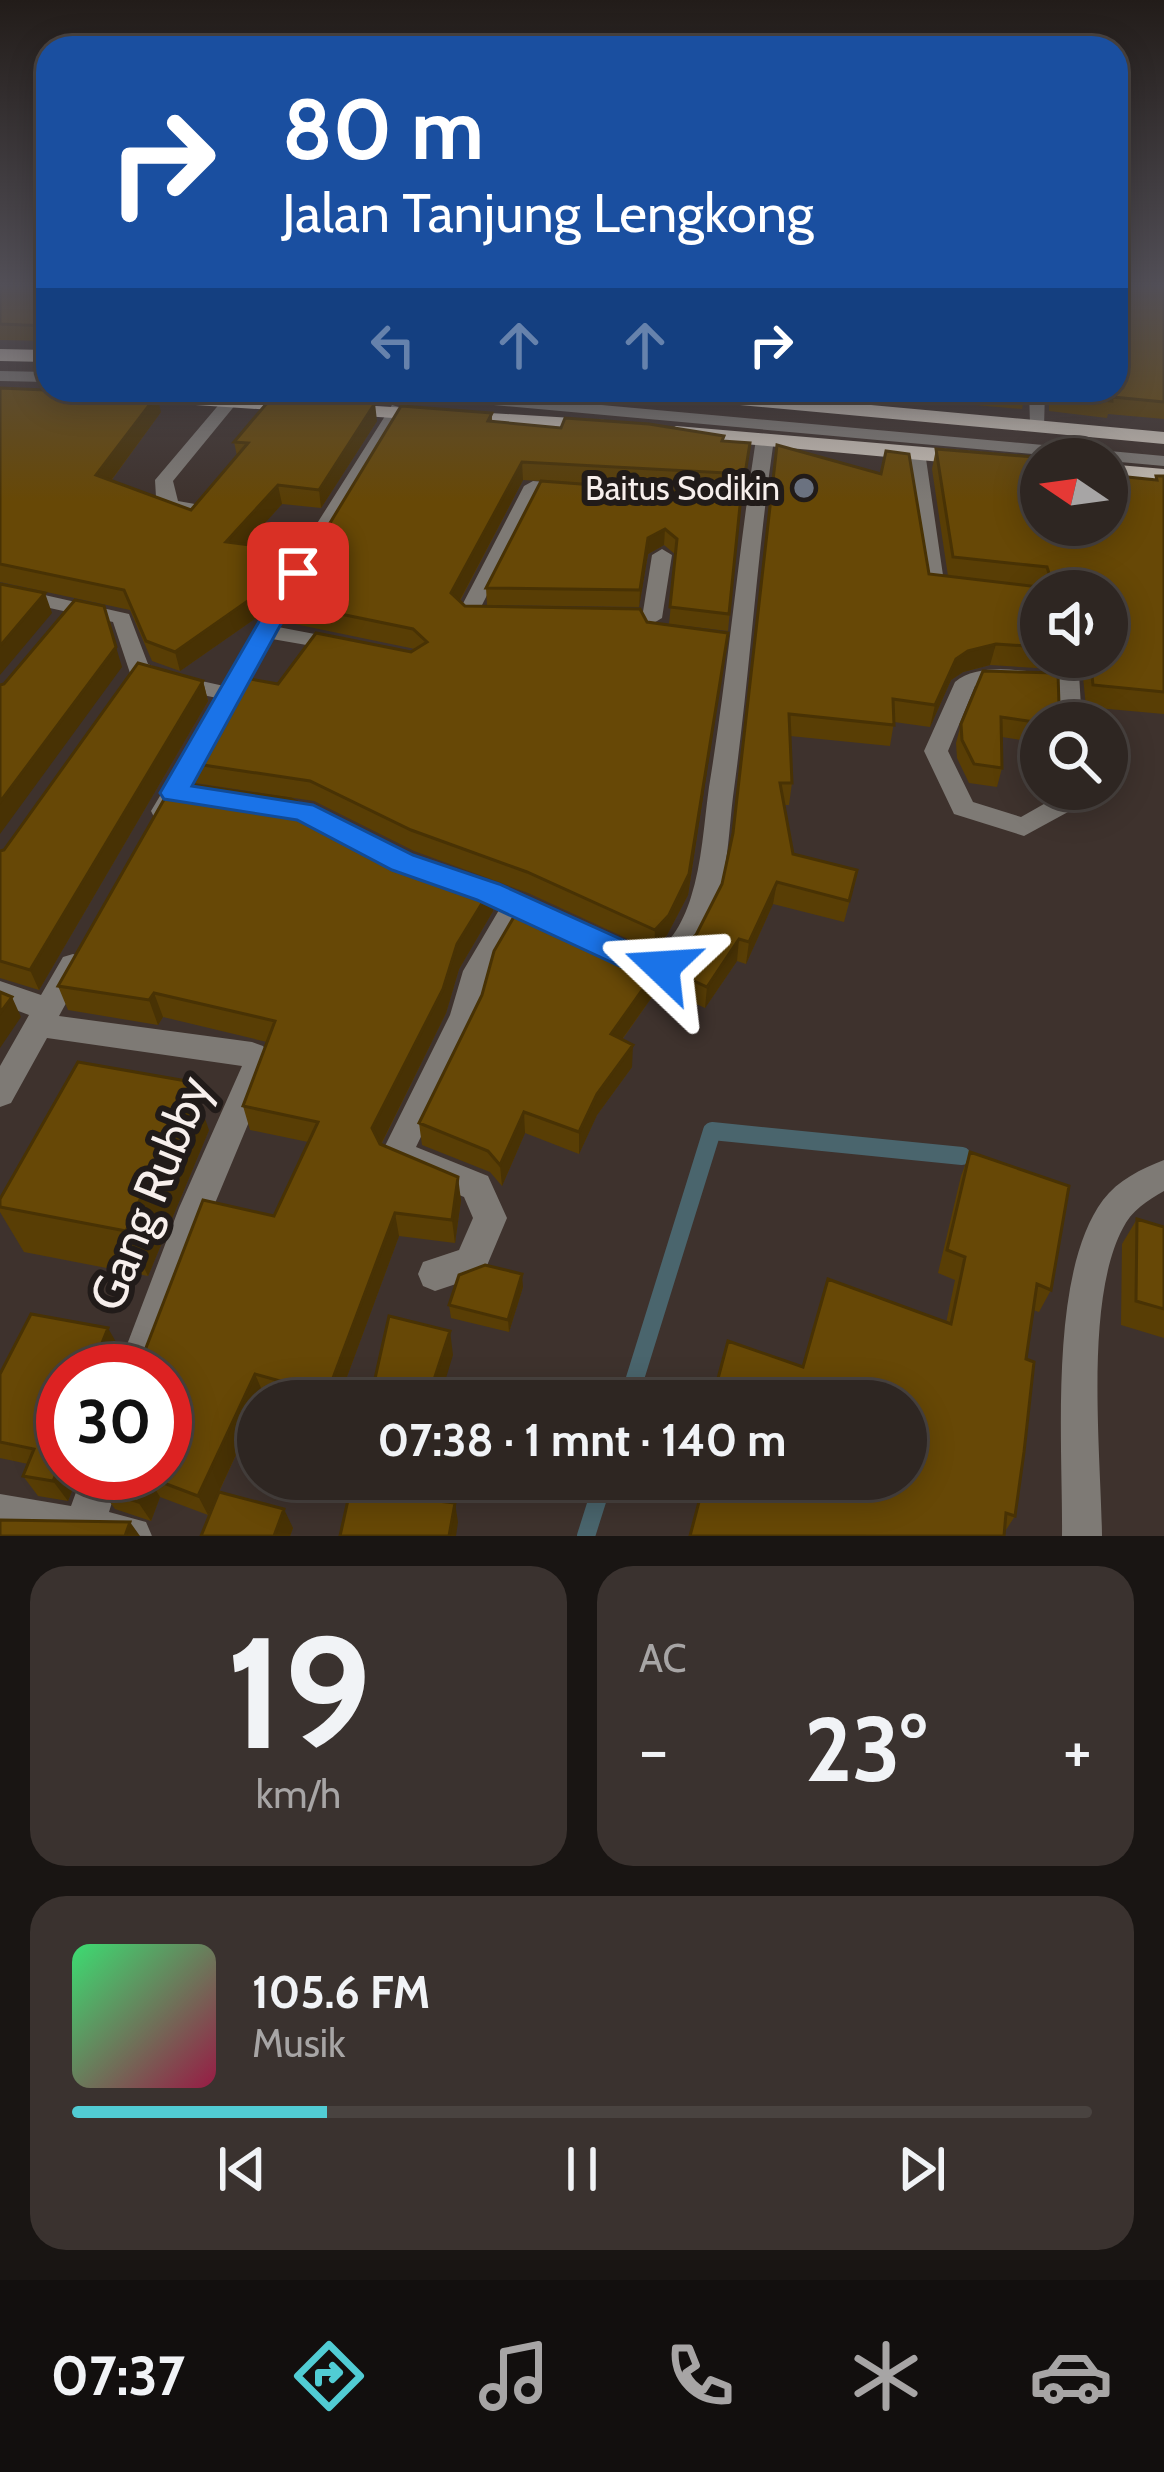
<!DOCTYPE html>
<html lang="id">
<meta charset="utf-8">
<style>
:root{--surface:#2e2622;--page:#3a322f;--text:#f1f3f6;--muted:#a7a5a5;--line:#494340;--accent:#51ccd4}
body{margin:0;font-family:Cabin,sans-serif;background:var(--page);color:var(--text);height:100vh;display:flex;flex-direction:column;font-size:45px;white-space:nowrap}
*{box-sizing:border-box;margin:0}
p{font-size:39px;color:var(--muted)}
.icon{flex:none;width:66px;height:66px;fill:none;stroke:currentColor;stroke-width:2;stroke-linecap:round;stroke-linejoin:round}
.map{position:relative;height:1536px;overflow:hidden}
.drawer{display:flex;flex-direction:column;gap:30px;padding:30px;background:#191513;flex:1}
.drawer>*{flex:none}
.banner{position:absolute;left:36px;top:36px;width:1092px;height:366px;border-radius:36px;box-shadow:0 6px 30px #0003,0 0 0 3px var(--line);background:#1a4fa0;color:#fff;overflow:hidden}
.needle{width:78px;rotate:283deg}
.controls{position:absolute;left:1020px;top:438px;display:grid;gap:24px}
.controls a{display:grid;place-items:center;width:108px;height:108px;border-radius:50%;background:var(--surface);box-shadow:0 6px 30px #0003,0 0 0 3px var(--line);font-size:60px}
.speed{position:absolute;left:36px;top:1344px;display:flex;gap:24px;font-size:60px;font-weight:700;text-align:center}
.speed>*{display:grid;place-content:center;width:156px;height:156px;border-radius:50%;background:var(--surface);box-shadow:0 6px 30px #0003,0 0 0 3px var(--line);line-height:1}
.speed .limit{border:18px solid #d22;background:#fff;color:#111}
.pin{position:absolute;display:grid;place-items:center;width:102px;height:102px;color:#fff;margin:-51px;border-radius:24px;box-shadow:0 6px 18px #0006}
.me{position:absolute;width:132px;margin:-66px;rotate:290deg;stroke-linejoin:round;filter:drop-shadow(0 0 9px #0008)}
.turn{display:flex;align-items:center;gap:42px;height:252px;padding:0 48px;font-size:54px}
.turn .icon{width:156px;height:156px;stroke-width:2.5}
.turn b{display:block;font-size:84px;line-height:102px}
.lanes{display:flex;align-items:center;height:114px;padding:0 48px;background:#0003;justify-content:center;gap:60px;direction:ltr}
.lanes .off{opacity:.35}
.big{font-size:90px;font-weight:700;line-height:1.1}
.drawer .card{flex:1;display:flex;flex-direction:column;justify-content:center;gap:18px;min-width:0;padding:0 42px;border-radius:36px;background:var(--page)}
.drawer .dial{align-items:center;gap:0}
.dial b{font-size:156px;line-height:1}
.song{display:flex;align-items:center;gap:36px}
.cover{width:144px;height:144px;border-radius:18px;background:linear-gradient(135deg,hsl(140 70% 55%),hsl(340 70% 35%))}
.played{height:12px;border-radius:6px;background:linear-gradient(90deg,var(--accent) 25%,var(--line) 25%)}
.keys{display:flex;justify-content:space-around;direction:ltr}
.heat{display:flex;justify-content:space-between;align-items:center;font-size:66px;direction:ltr}
.drawer .tiles{flex:1;display:grid;gap:30px;grid-template-columns:1fr 1fr}
.card:last-child{grid-column:span 2}
.trip{position:absolute;left:237px;top:1380px;width:690px;height:120px;border-radius:60px;background:var(--surface);box-shadow:0 6px 30px #0003,0 0 0 3px var(--line);font-weight:700;line-height:120px;text-align:center}
.tabs{display:flex;height:192px;justify-content:space-around;align-items:center;background:#120f0e;color:var(--muted)}
.tabs .icon{width:84px;height:84px}
.tabs .selected{color:var(--accent)}
.tabs b{font-size:54px;color:var(--text)}
.map>svg:first-child{display:block}
</style>
<div class="map">
<svg width="1164" height="1536" viewBox="0 0 1164 1536">
<rect width="100%" height="100%" fill="#3e322d"/>
<g fill="none" stroke-linecap="round" stroke-linejoin="round">
<path stroke="#4a656d" stroke-width="18" d="M628,1401L712,1131L962,1156
M586,1536L604,1479"/>
<path fill="#7e7a75" fill-rule="evenodd" d="M0,371L48,372V382L0,381Z
M376,390H437L1164,456V466L384,395Z"/>
<path fill="#7e7a75" fill-rule="evenodd" d="M1029,390H1045L1044,428L1030,424Z
M227,395L241,398L173,481L178,501L206,506L208,510L199,516L165,510L156,497L155,480Z
M392,405L406,409L278,627L341,639L352,645L341,651L272,639L231,712H215L212,707L217,698L156,685L130,673L113,622L0,597V585L129,614L148,664L170,674L224,686L304,544Z
M765,434L774,439C757,556 750,672 734,789C729,824 729,865 717,898C706,931 684,988 642,975L638,967L642,959C668,951 683,923 691,897C702,863 704,823 709,787C728,671 738,555 756,439Z
M916,447L925,452L944,582L962,585V593H935L925,587L907,452Z
M533,481L568,484L577,489L568,494L539,492L480,609L494,612L497,616L494,620L460,619L457,615L524,486Z
M662,549L672,555L662,618L652,624L642,618L652,555Z
M1056,657H1078L1082,723H1058L1057,687L982,684L975,686L948,751L973,802L1021,817L1058,796V789H1082L1079,806L1024,836L954,814L924,751L955,682C980,661 1026,672 1057,674Z
M206,729L218,737L172,817L163,820L154,817L151,811L198,732Z
M466,874C490,881 550,902 563,920L559,927L549,930L521,919L491,971L480,1015L416,1147L488,1176L507,1218L483,1275L435,1291L423,1286L418,1274L423,1262L459,1250L473,1218L464,1197L386,1164L381,1154L450,1015L463,971L499,910L457,891L453,884L457,877Z
M73,954L83,957L87,965L59,1016L252,1042L263,1046L274,1062L213,1208L153,1371H117L179,1208L242,1066L47,1038L11,1103L0,1107V1066L29,1015L0,1004V981L41,995L63,957Z
M1164,1160V1191C1148,1200 1131,1211 1123,1228C1084,1301 1101,1453 1102,1536H1062C1063,1446 1048,1274 1103,1200C1118,1180 1141,1169 1164,1160Z
M83,1473H121L109,1512L146,1522L152,1536L0,1534V1494L71,1506Z"/>
<path fill="#c7bfb5" fill-rule="evenodd" d="M0,349L48,350V362L0,361Z
M113,390L605,420L616,426L605,432L120,400L113,398Z
M633,390H709L1164,432V444L643,396Z
M676,426L1041,457L1048,459H1041V471L668,437L665,432Z
M1107,464L1164,469V483L1107,478Z"/>
<path stroke="#9e9490" stroke-width="4.5" stroke-dasharray="8 4.5" stroke-linecap="butt" d="M345,408L358,390"/>
</g>
<path fill="#593e05" d="M0,286H48V341L0,340Z
M1164,286V419L1108,414L1107,418L1049,411V390H1116Z
M0,388L161,412L111,481L191,510L237,456L234,442L377,421L321,508L282,504L245,545L285,568L256,618L180,671L152,661L130,610L0,582Z
M802,390H1026L1022,409Z
M492,413V422L724,441L748,461L743,492L558,482L741,496L728,631L669,624L676,555L664,545L648,554L639,607L487,605L486,588L541,481L523,480L460,601L465,606L647,622L728,633L688,895L667,935L654,951L528,893L414,851L314,801L195,783L190,763L278,684L415,649L285,622L282,602Z
M777,445L929,574L948,576L932,469L936,449L1041,525L1155,480L1156,476H1164V714L1086,707L1081,657H1107V591H1041V657H1056L1052,669L990,665L963,672L951,680L930,727L894,722L890,746L790,736L792,783L789,805H784L793,854L852,892L844,922L773,904L746,964L737,961L705,1008L659,987L622,1040L632,1067L597,1115L579,1154L525,1133L502,1186L490,1172L422,1145L419,1123L615,947L666,960L696,935L722,884L733,833Z
M203,681L208,701L39,990L0,978V851L4,850Z
M1059,705L1041,723V743L1002,737V768L997,787L969,783L957,758L956,743L961,724Z
M493,911L459,969L446,1013L381,1145L461,1200L455,1243L399,1236L338,1401H285L264,1395L258,1401V1407L219,1492L293,1528L290,1536H201L208,1515L160,1497L151,1521L115,1509L101,1490L165,1473L63,1371V1473H79L68,1501L38,1496L23,1476L28,1464L0,1458V1374L120,1349L119,1354L144,1353L274,1216L308,1142L250,1130L243,1106L267,1042L163,1017L158,1025L68,1010L58,986Z
M209,1130L148,1276L24,1252L0,1212V1199Z
M970,1152L1051,1290L1039,1312L1033,1310L1026,1359L1015,1516L1004,1533L946,1323L955,1280L938,1273L961,1176Z
M1137,1219L1164,1227V1338L1121,1325L1122,1244Z
M523,1287L509,1332L451,1318L449,1305Z"/>
<path fill="#483204" d="M157,395L161,412L101,494L96,475Z
M375,403L377,421L321,508L319,490Z
M522,462L523,480L453,613L451,593Z
M278,485L282,504L231,561L226,542Z
M665,529L664,545L648,554L639,607L640,590L648,538Z
M281,549L285,568L256,618L180,671L175,652Z
M45,593L52,613L0,675V646Z
M728,633L688,895L667,935L654,951L655,930Z
M996,644L990,665L963,672L951,680L930,727L935,705L956,659L968,651Z
M116,647L122,667L0,834V802Z
M203,681L208,701L39,990L30,970Z
M777,882L773,904L746,964L749,942Z
M492,887L493,911L459,969L446,1013L377,1152L372,1128L457,944Z
M739,939L737,961L705,1008L707,987Z
M660,965L659,987L610,1056L611,1034Z
M154,993L163,1017L158,1025L149,1000Z
M12,997L21,1017L0,1048V1013Z
M633,1045L632,1067L597,1115L579,1154V1132L597,1094Z
M192,1082L209,1130L148,1276L126,1231Z
M524,1112L525,1133L502,1186L500,1165Z
M458,1177L461,1200L455,1243L452,1220Z
M395,1213L399,1236L338,1401H329L327,1394Z
M522,1274L523,1287L509,1332L508,1320Z
M108,1328L120,1349L113,1369L100,1348Z
M450,1331L453,1355L439,1401H427Z
M255,1374L264,1395L261,1401H258V1407L208,1515L198,1496Z
M63,1458V1473H79L68,1501L53,1481Z
M148,1477L160,1497L151,1521L138,1502Z
M455,1503L458,1522L456,1536H449Z
M284,1509L293,1528L290,1536H274Z
M130,1522L140,1536H125Z"/>
<path fill="#674806" stroke="#483204" stroke-width="3" d="M0,286H48V326L0,324Z
M1116,286H1164V402L1112,397V401L1053,395V390H1116Z
M0,388L157,395L96,475L191,510L248,443L234,442L272,397L375,403L319,490L278,485L226,542L281,549L252,598L175,652L146,641L124,590L0,564Z
M401,406L492,413L488,421L561,428L565,418L649,424L724,436L722,441L750,443L745,474L522,462L451,593L465,606L640,609L647,622L728,633L689,874L669,915L655,930L527,872L411,830L310,781L190,763L239,677L278,684L316,633L411,652L427,642L413,629L282,602Z
M777,445L881,474L886,451L909,454L929,574L1047,588L1052,583L1047,567L953,557L936,449L1059,459H1041V525H1107V475L1157,480L1156,476H1164V692L1093,685L1090,657H1107V591H1041V647L996,644L968,651L956,659L935,705L893,699L894,725L789,714L792,783H780L793,854L857,870L849,901L777,882L749,942L739,939L707,987L660,965L611,1034L633,1045L597,1094L579,1132L524,1112L500,1165L488,1151L419,1123L482,995L494,951L522,903L615,947L666,960L696,935L722,884L733,833Z
M541,481L741,496L729,614L670,607L677,539L665,529L648,538L640,590L486,588Z
M0,584L45,593L0,646Z
M75,600L104,606L116,647L0,802V685L4,684Z
M138,663L203,681L30,970L0,961V851L4,850Z
M983,671L1058,673L1059,705L1069,709L1070,723H1041L1001,717L1002,768L974,764L962,740L961,724Z
M174,782L291,799L388,848L492,887L457,944L443,989L372,1128L380,1144L458,1177L452,1220L395,1213L327,1394L255,1374L198,1496L148,1477L138,1502L101,1490L107,1473H165V1371H63V1458L53,1481L23,1476L34,1449L0,1442V1374L31,1314L108,1328L100,1348L105,1354L144,1353L203,1200L274,1216L318,1122L243,1106L275,1021L154,993L149,1000L58,986Z
M0,992L12,997L0,1013Z
M78,1062L192,1082L126,1231L0,1207V1199Z
M970,1152L1069,1186L1051,1290L1037,1284L1026,1359L1034,1362L1024,1452L1015,1516L1006,1513L1004,1536H690L705,1479H906V1401H712L728,1341L803,1367L828,1279L951,1324L965,1257L947,1250Z
M1137,1219L1164,1227V1309L1136,1301Z
M485,1265L522,1274L508,1320L449,1305L459,1275Z
M389,1316L450,1331L427,1401H370Z
M350,1491L455,1503L449,1536H340Z
M219,1492L284,1509L274,1536H201Z
M0,1520L130,1522L125,1536H0Z"/>
<linearGradient id="sky" x2="0" y2="1"><stop stop-color="#221c19"/><stop offset="0.57" stop-color="#524f57"/><stop offset="1" stop-color="#524f57" stop-opacity="0"/></linearGradient>
<rect width="1164" height="501" fill="url(#sky)"/>
<path fill="#1a73e8" stroke="#114b97" stroke-width="3" d="M298,566L309,573L192,786L313,805L413,855L499,884L654,954L674,958L678,967L674,976L662,979L639,975L477,900L392,870L297,820L164,799L160,793L287,573Z"/>
<circle fill="#6b7280" stroke="#211b19" stroke-width="4.5" cx="804" cy="488" r="12"/>
<g text-anchor="middle" stroke-width="12" stroke-linejoin="round" paint-order="stroke">
<g font-size="33" fill="#f7efec" stroke="#211b19" text-anchor="end">
<text x="780" y="500">Baitus Sodikin</text>
</g>
<g font-size="48" fill="#f7efec" stroke="#211b19">
<text transform="translate(150 1193) rotate(-68)" y="17">Gang Rubby</text>
</g>
</g>
</svg>
<div class="controls">
<a><svg class="needle" viewBox="-14 -14 28 28"><path d="M0-13l5 13h-10z" fill="#e53935"/><path d="M0 13l5-13h-10z" fill="#a7a5a5"/></svg></a>
<a><svg class="icon" aria-label="sound" viewBox="0 0 24 24"><path d="M4 9h4l5-4v14l-5-4H4zM17 9q2 3 0 6"/></svg></a>
<a><svg class="icon" aria-label="search" viewBox="0 0 24 24"><circle cx="10" cy="10" r="6"/><path d="M15 15l6 6"/></svg></a>
</div>
<div class="speed"><div class="limit">30</div></div>
<div class="pin" style="left:298px;top:573px;background:#d93025"><svg class="icon" aria-label="arrive" viewBox="0 0 24 24"><path d="M6 21V4h12l-3 4 3 4H6"/></svg></div>
<svg class="me" style="left:662px;top:967px" viewBox="-20 -20 40 40"><path d="M0-17L14 15 0 8-14 15z" fill="#1a73e8" stroke="#fff" stroke-width="4"/></svg>
<div class="trip">07:38 · 1 mnt · 140 m</div>
<div class="banner">
<div class="turn"><svg class="icon" aria-label="right" viewBox="0 0 24 24"><path d="M7 20v-9h11M14 6l5 5-5 5"/></svg><div><b>80 m</b>Jalan Tanjung Lengkong</div></div>
<div class="lanes"><svg class="icon off" aria-label="left" viewBox="0 0 24 24"><path d="M17 20v-9H6M10 6l-5 5 5 5"/></svg><svg class="icon off" aria-label="ahead" viewBox="0 0 24 24"><path d="M12 20V5M6 11l6-6 6 6"/></svg><svg class="icon off" aria-label="ahead" viewBox="0 0 24 24"><path d="M12 20V5M6 11l6-6 6 6"/></svg><svg class="icon" aria-label="right" viewBox="0 0 24 24"><path d="M7 20v-9h11M14 6l5 5-5 5"/></svg></div>
</div>
</div>
<section class="drawer">
<div class="tiles">
<div class="card dial"><b>19</b><p>km/h</p></div>
<div class="card"><p>AC</p>
<div class="heat"><a>−</a><b class="big">23°</b><a>+</a></div>
</div>
<div class="card">
<div class="song"><i class="cover"></i><div><b>105.6 FM</b><p>Musik</p></div></div>
<div class="played"></div>
<div class="keys"><svg class="icon" aria-label="previous" viewBox="0 0 24 24"><path d="M18 5L8 12l10 7zM5 5v14"/></svg><svg class="icon" aria-label="pause" viewBox="0 0 24 24"><path d="M8 5v14M16 5v14"/></svg><svg class="icon" aria-label="next" viewBox="0 0 24 24"><path d="M6 5l10 7-10 7zM19 5v14"/></svg></div>
</div>
</div>
</section>
<nav class="tabs">
<b>07:37</b>
<svg class="icon selected" aria-label="directions" viewBox="0 0 24 24"><path d="M12 3l9 9-9 9-9-9zM9 14v-3h6M13 9l2 2-2 2"/></svg>
<svg class="icon" aria-label="music" viewBox="0 0 24 24"><path d="M9 18V5l10-2v13"/><circle cx="6" cy="18" r="3"/><circle cx="16" cy="16" r="3"/></svg>
<svg class="icon" aria-label="phone" viewBox="0 0 24 24"><path d="M5 4h4l2 5-3 2q2 4 5 5l2-3 5 2v4C11 20 4 13 5 4z"/></svg>
<svg class="icon" aria-label="climate" viewBox="0 0 24 24"><path d="M12 3v18M4 7l16 10M4 17L20 7"/></svg>
<svg class="icon" aria-label="car" viewBox="0 0 24 24"><path d="M5 17H2v-5l4-1 3-4h7l3 4 3 1v5h-3M9 17h6M6 11h13"/><circle cx="7" cy="17" r="2"/><circle cx="17" cy="17" r="2"/></svg>
</nav>
